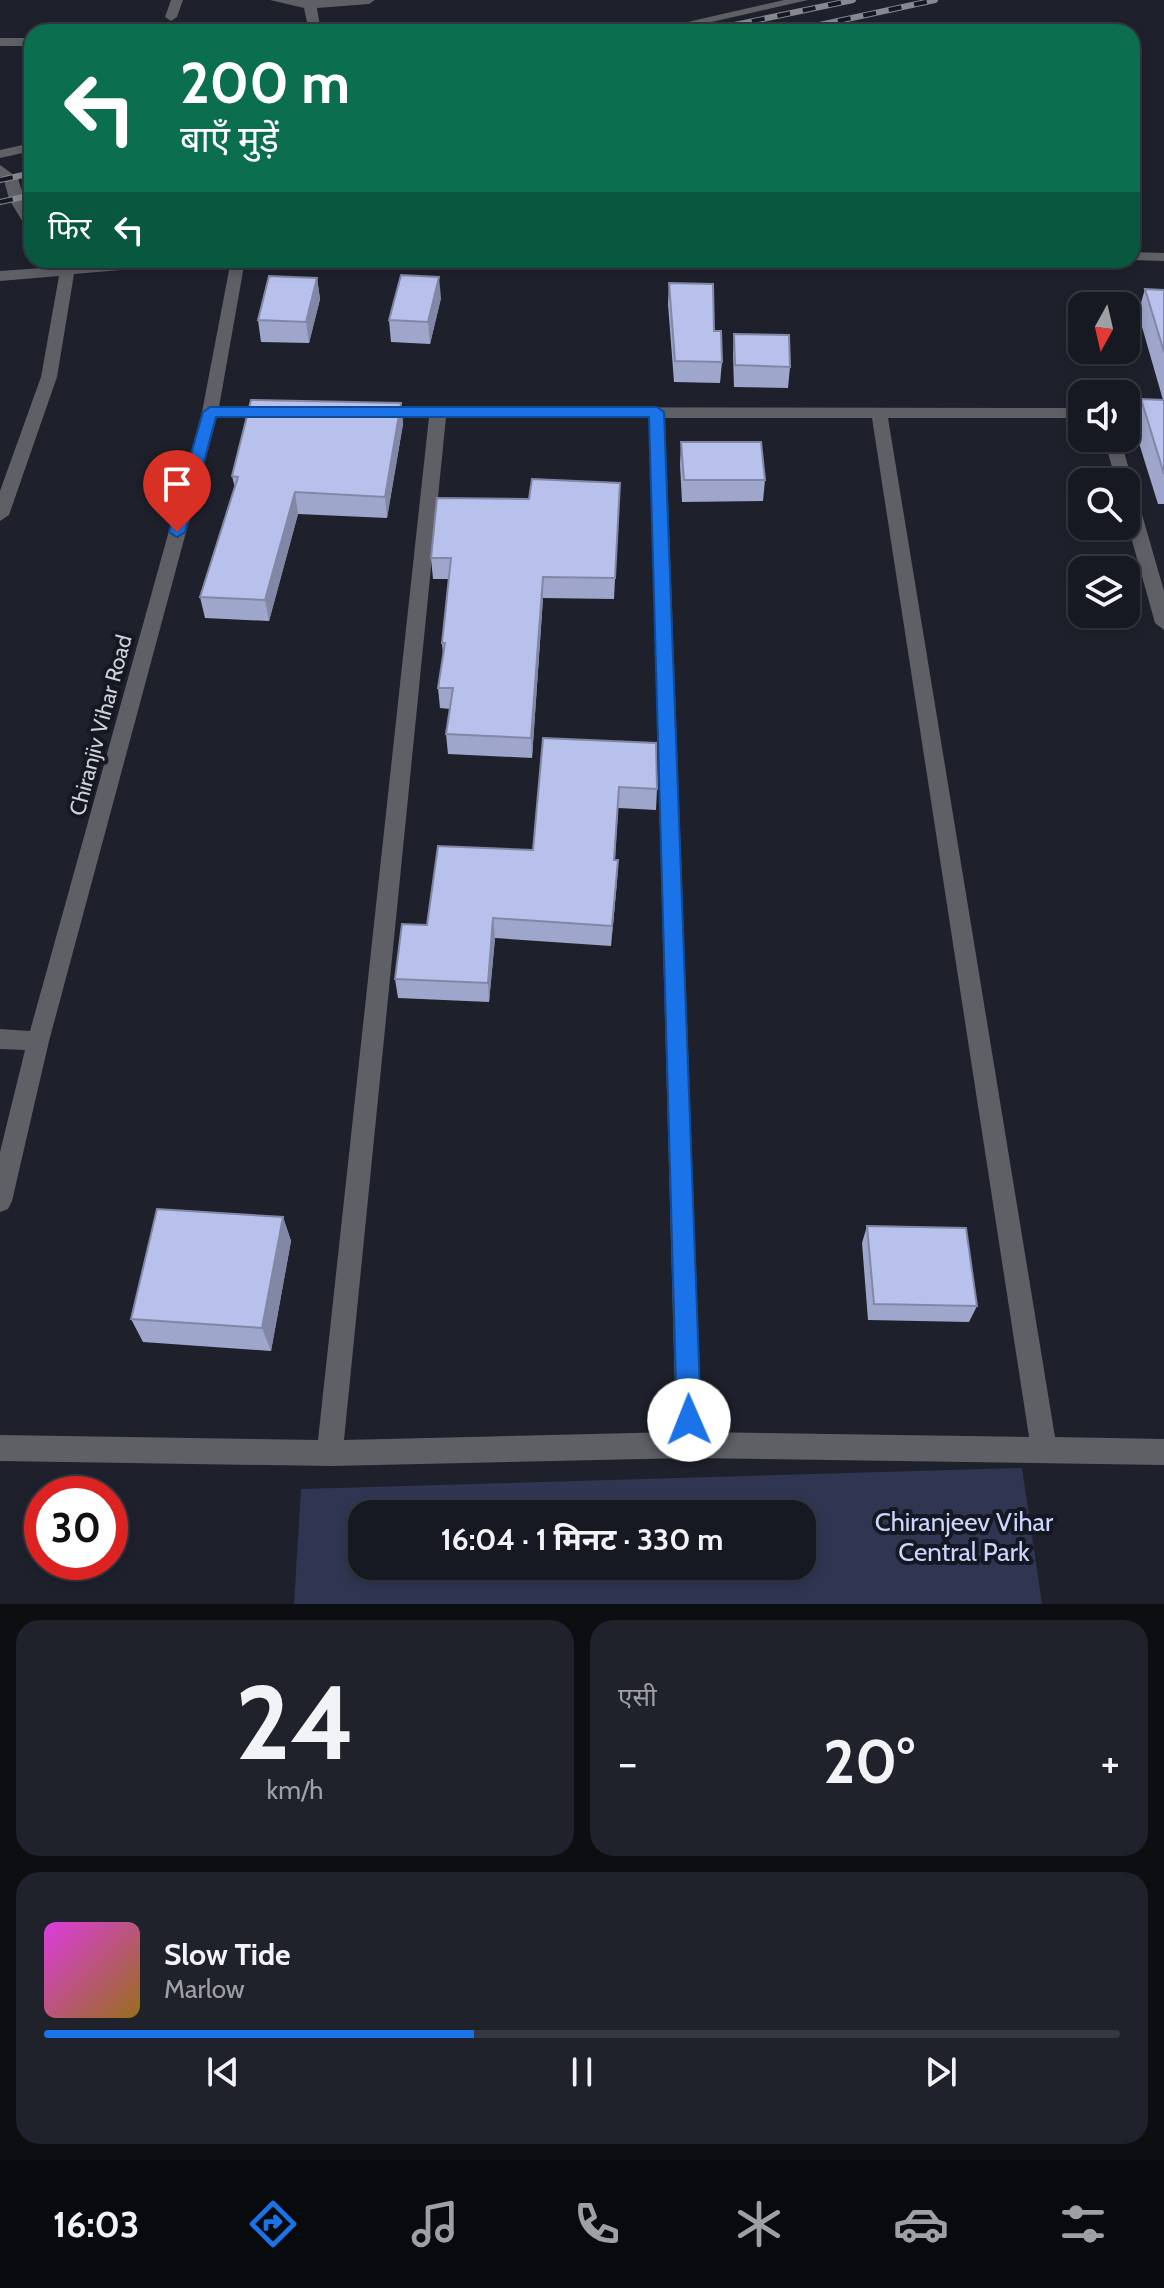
<!DOCTYPE html>
<html lang="hi">
<meta charset="utf-8">
<style>
:root{--surface:#161921;--page:#1f222a;--text:#f1f3f6;--muted:#9ea0a5;--line:#35383f;--accent:#1a73e8}
body{margin:0;font-family:Cabin,"Noto Sans Devanagari",sans-serif;background:var(--page);color:var(--text);height:100vh;display:flex;flex-direction:column;font-size:30px;white-space:nowrap}
*{box-sizing:border-box;margin:0}
p{font-size:26px;color:var(--muted)}
.icon{flex:none;width:44px;height:44px;fill:none;stroke:currentColor;stroke-width:2;stroke-linecap:round;stroke-linejoin:round}
.map{position:relative;height:1604px;overflow:hidden}
.sheet{display:flex;flex-direction:column;gap:16px;padding:16px;background:#0c0e12;flex:1}
.sheet>*{flex:none}
.top-card{position:absolute;left:24px;top:24px;width:1116px;height:244px;border-radius:24px;box-shadow:0 4px 12px #0003,0 0 0 2px var(--line);background:#0b6e4f;color:#fff;overflow:hidden}
.needle{width:52px;rotate:188deg}
.buttons{position:absolute;left:1068px;top:292px;display:grid;gap:16px}
.buttons a{display:grid;place-items:center;width:72px;height:72px;border-radius:16px;background:var(--surface);box-shadow:0 4px 12px #0003,0 0 0 2px var(--line);font-size:40px}
.speed{position:absolute;left:24px;top:1476px;display:flex;gap:16px;font-size:40px;font-weight:700;text-align:center}
.speed>*{display:grid;place-content:center;width:104px;height:104px;border-radius:50%;background:var(--surface);box-shadow:0 4px 12px #0003,0 0 0 2px var(--line);line-height:1}
.speed .limit{border:12px solid #d22;background:#fff;color:#111}
.pin{position:absolute;display:grid;place-items:center;width:68px;height:68px;color:#fff;margin:-82px -34px;border-radius:50% 50% 50% 0;rotate:-45deg;box-shadow:0 0 8px #0007}
.pin .icon{rotate:45deg}
.me{position:absolute;width:88px;margin:-44px;rotate:359deg;stroke-linejoin:round;filter:drop-shadow(0 0 6px #0008)}
.turn{display:flex;align-items:center;gap:28px;height:168px;padding:0 24px;font-size:36px}
.turn .icon{width:104px;height:104px;stroke-width:2.5}
.turn b{display:block;font-size:56px;line-height:68px}
.then{display:flex;align-items:center;height:76px;padding:0 24px;background:#0003;gap:16px;font-size:30px}
.big{font-size:60px;font-weight:700;line-height:1.1}
.sheet .card{flex:1;display:flex;flex-direction:column;justify-content:center;gap:12px;min-width:0;padding:0 28px;border-radius:24px;background:var(--page)}
.sheet .dial{align-items:center;gap:0}
.dial b{font-size:104px;line-height:1}
.song{display:flex;align-items:center;gap:24px}
.cover{width:96px;height:96px;border-radius:12px;background:linear-gradient(135deg,hsl(300 70% 55%),hsl(40 70% 35%))}
.played{height:8px;border-radius:4px;background:linear-gradient(90deg,var(--accent) 40%,var(--line) 40%)}
.keys{display:flex;justify-content:space-around;direction:ltr}
.heat{display:flex;justify-content:space-between;align-items:center;font-size:44px;direction:ltr}
.sheet .tiles{flex:1;display:grid;gap:16px;grid-template-columns:1fr 1fr}
.card:last-child{grid-column:span 2}
.trip{position:absolute;left:348px;top:1500px;width:468px;height:80px;border-radius:24px;background:var(--surface);box-shadow:0 4px 12px #0003,0 0 0 2px var(--line);font-weight:700;line-height:80px;text-align:center}
.tabs{display:flex;height:128px;justify-content:space-around;align-items:center;background:#090a0d;color:var(--muted)}
.tabs .icon{width:56px;height:56px}
.tabs .active{color:var(--accent)}
.tabs b{font-size:36px;color:var(--text)}
.map>svg:first-child{display:block}
</style>
<div class="map">
<svg width="1164" height="1604" viewBox="0 0 1164 1604">
<rect width="100%" height="100%" fill="#1e212c"/>
<path fill="#303651" fill-rule="evenodd" d="M1022,1468L1042,1604H294L301,1489ZM362,1514H802V1566H362Z"/>
<g fill="none" stroke-linecap="round" stroke-linejoin="round">
<path fill="#5e6066" fill-rule="evenodd" d="M171,0H183L177,17L171,21L165,17Z
M270,0H375L369,4L317,8L321,32H309L304,8Z
M784,0H808L668,32H644Z
M0,38H32V46H0Z
M32,143V151L0,158V150Z
M0,165L18,178C23,197 32,211 32,230L27,229L9,199L4,180L0,176Z
M1132,252L1164,253V261L1130,260Z
M52,260H66L70,266L138,260H199L192,264L74,274L57,377L9,515L0,521V491L41,377L59,276L0,281V271L56,267Z
M231,260H245L219,407H274L282,412L274,417H217L49,1041L12,1201L8,1209L0,1212V1152L25,1050L0,1049V1029L30,1031L202,412Z
M374,407L1082,408V418H888L1055,1437L1164,1439V1465L689,1458L330,1466L0,1461V1435L318,1440L429,417L368,416V408ZM446,417L649,418L676,1432L344,1440ZM665,418H872L1029,1437L702,1432Z
M1126,409H1164V419H1126Z
M1104,438H1120L1164,591V630L1155,623L1126,519V482H1116Z"/>
<defs>
<path id="rail" d="M701,32L853,0
M787,32L935,0
M0,180L32,173
M0,202L32,195"/>
</defs>
<use href="#rail" stroke="#868892" stroke-width="6"/>
<use href="#rail" stroke="#151822" stroke-width="4" stroke-dasharray="13" stroke-linecap="butt"/>
</g>
<path fill="#9ea6cb" d="M317,278L320,299L309,343L261,342L258,320Z
M669,283L714,331L722,362L720,383L674,382L668,304Z
M1145,289L1164,290V504H1158L1133,424L1141,399L1163,400L1138,313Z
M441,298L430,344L391,342L389,320Z
M734,334L790,367L788,388L734,387L733,355Z
M401,403L403,424L387,518L298,514L269,621L205,618L200,597L235,488L232,476Z
M681,442L765,480L763,501L682,502L680,464Z
M620,483L614,599L543,598L532,758L448,754L446,734L450,709L440,708L438,688L443,655L442,643L449,579H433L431,558L529,499Z
M543,738L657,789L656,810L618,808L615,860H618L617,880L611,946L495,938L489,1002L398,998L395,979L427,925L533,850Z
M283,1217L291,1241L271,1351L143,1342L131,1319Z
M867,1226L977,1306L969,1322L868,1320L862,1243Z"/>
<path fill="#8187a5" d="M439,277L441,298L430,344L428,322Z
M317,278L320,299L309,343L306,322Z
M401,403L403,424L387,518L385,497Z
M295,492L298,514L269,621L265,600Z
M543,577V598L532,758L531,738Z
M618,860L617,880L611,946L612,926Z
M493,918L495,938L489,1002L488,983Z
M283,1217L291,1241L271,1351L262,1328Z"/>
<path fill="#b8c1ec" stroke="#8187a5" stroke-width="2" d="M401,275L439,277L428,322L389,320Z
M269,276L317,278L306,322L258,320Z
M669,283L713,284L714,331H721L722,362L675,361Z
M1145,289L1164,290V352Z
M734,334L789,335L790,367L735,365Z
M1141,399L1164,400V474Z
M251,400L401,403L385,497L295,492L265,600L200,597L238,477L232,476Z
M681,442H761L765,480H684Z
M532,479L620,483L615,578L543,577L531,738L446,734L453,688H438L445,643H442L451,558H431L437,498L529,499Z
M543,738L656,743L657,789L619,787L614,860H618L612,926L493,918L488,983L395,979L402,924L427,925L438,846L533,850Z
M157,1209L283,1217L262,1328L131,1319Z
M867,1226L966,1228L977,1306L874,1304Z"/>
<path fill="#1a73e8" stroke="#114b97" stroke-width="2" d="M210,407H657L664,412L701,1420L697,1429L689,1432L680,1429L677,1420L649,417H216L185,532L177,537L169,532L203,412Z"/>
<g text-anchor="middle" stroke-width="8" stroke-linejoin="round" paint-order="stroke">
<g font-size="22" fill="#d0d2da" stroke="#151822">
<text transform="translate(100 725) rotate(-75)" y="8">Chiranjiv Vihar Road</text>
</g>
<g font-size="26" fill="#cdd6fc" stroke="#151822">
<text x="964" y="1531">Chiranjeev Vihar<tspan x="964" dy="30">Central Park</tspan></text>
</g>
</g>
</svg>
<div class="buttons">
<a><svg class="needle" viewBox="-14 -14 28 28"><path d="M0-13l5 13h-10z" fill="#e53935"/><path d="M0 13l5-13h-10z" fill="#9ea0a5"/></svg></a>
<a><svg class="icon" aria-label="sound" viewBox="0 0 24 24"><path d="M4 9h4l5-4v14l-5-4H4zM17 9q2 3 0 6"/></svg></a>
<a><svg class="icon" aria-label="search" viewBox="0 0 24 24"><circle cx="10" cy="10" r="6"/><path d="M15 15l6 6"/></svg></a>
<a><svg class="icon" aria-label="layers" viewBox="0 0 24 24"><path d="M12 4l9 5-9 5-9-5zM3 14l9 5 9-5"/></svg></a>
</div>
<div class="speed"><div class="limit">30</div></div>
<div class="pin" style="left:177px;top:532px;background:#d93025"><svg class="icon" aria-label="arrive" viewBox="0 0 24 24"><path d="M6 21V4h12l-3 4 3 4H6"/></svg></div>
<svg class="me" style="left:689px;top:1420px" viewBox="-20 -20 40 40"><circle r="19" fill="#fff"/><path d="M0-13L10 11 0 6-10 11z" fill="#1a73e8"/></svg>
<div class="trip">16:04 · 1 मिनट · 330 m</div>
<div class="top-card">
<div class="turn"><svg class="icon" aria-label="left" viewBox="0 0 24 24"><path d="M17 20v-9H6M10 6l-5 5 5 5"/></svg><div><b>200 m</b>बाएँ मुड़ें</div></div>
<div class="then">फिर<svg class="icon" aria-label="left" viewBox="0 0 24 24"><path d="M17 20v-9H6M10 6l-5 5 5 5"/></svg></div>
</div>
</div>
<section class="sheet">
<div class="tiles">
<div class="card dial"><b>24</b><p>km/h</p></div>
<div class="card"><p>एसी</p>
<div class="heat"><a>−</a><b class="big">20°</b><a>+</a></div>
</div>
<div class="card">
<div class="song"><i class="cover"></i><div><b>Slow Tide</b><p>Marlow</p></div></div>
<div class="played"></div>
<div class="keys"><svg class="icon" aria-label="previous" viewBox="0 0 24 24"><path d="M18 5L8 12l10 7zM5 5v14"/></svg><svg class="icon" aria-label="pause" viewBox="0 0 24 24"><path d="M8 5v14M16 5v14"/></svg><svg class="icon" aria-label="next" viewBox="0 0 24 24"><path d="M6 5l10 7-10 7zM19 5v14"/></svg></div>
</div>
</div>
</section>
<nav class="tabs">
<b>16:03</b>
<svg class="icon active" aria-label="directions" viewBox="0 0 24 24"><path d="M12 3l9 9-9 9-9-9zM9 14v-3h6M13 9l2 2-2 2"/></svg>
<svg class="icon" aria-label="music" viewBox="0 0 24 24"><path d="M9 18V5l10-2v13"/><circle cx="6" cy="18" r="3"/><circle cx="16" cy="16" r="3"/></svg>
<svg class="icon" aria-label="phone" viewBox="0 0 24 24"><path d="M5 4h4l2 5-3 2q2 4 5 5l2-3 5 2v4C11 20 4 13 5 4z"/></svg>
<svg class="icon" aria-label="climate" viewBox="0 0 24 24"><path d="M12 3v18M4 7l16 10M4 17L20 7"/></svg>
<svg class="icon" aria-label="car" viewBox="0 0 24 24"><path d="M5 17H2v-5l4-1 3-4h7l3 4 3 1v5h-3M9 17h6M6 11h13"/><circle cx="7" cy="17" r="2"/><circle cx="17" cy="17" r="2"/></svg>
<svg class="icon" aria-label="filters" viewBox="0 0 24 24"><path d="M4 7h16M4 17h16"/><circle cx="9" cy="7" r="2"/><circle cx="15" cy="17" r="2"/></svg>
</nav>
